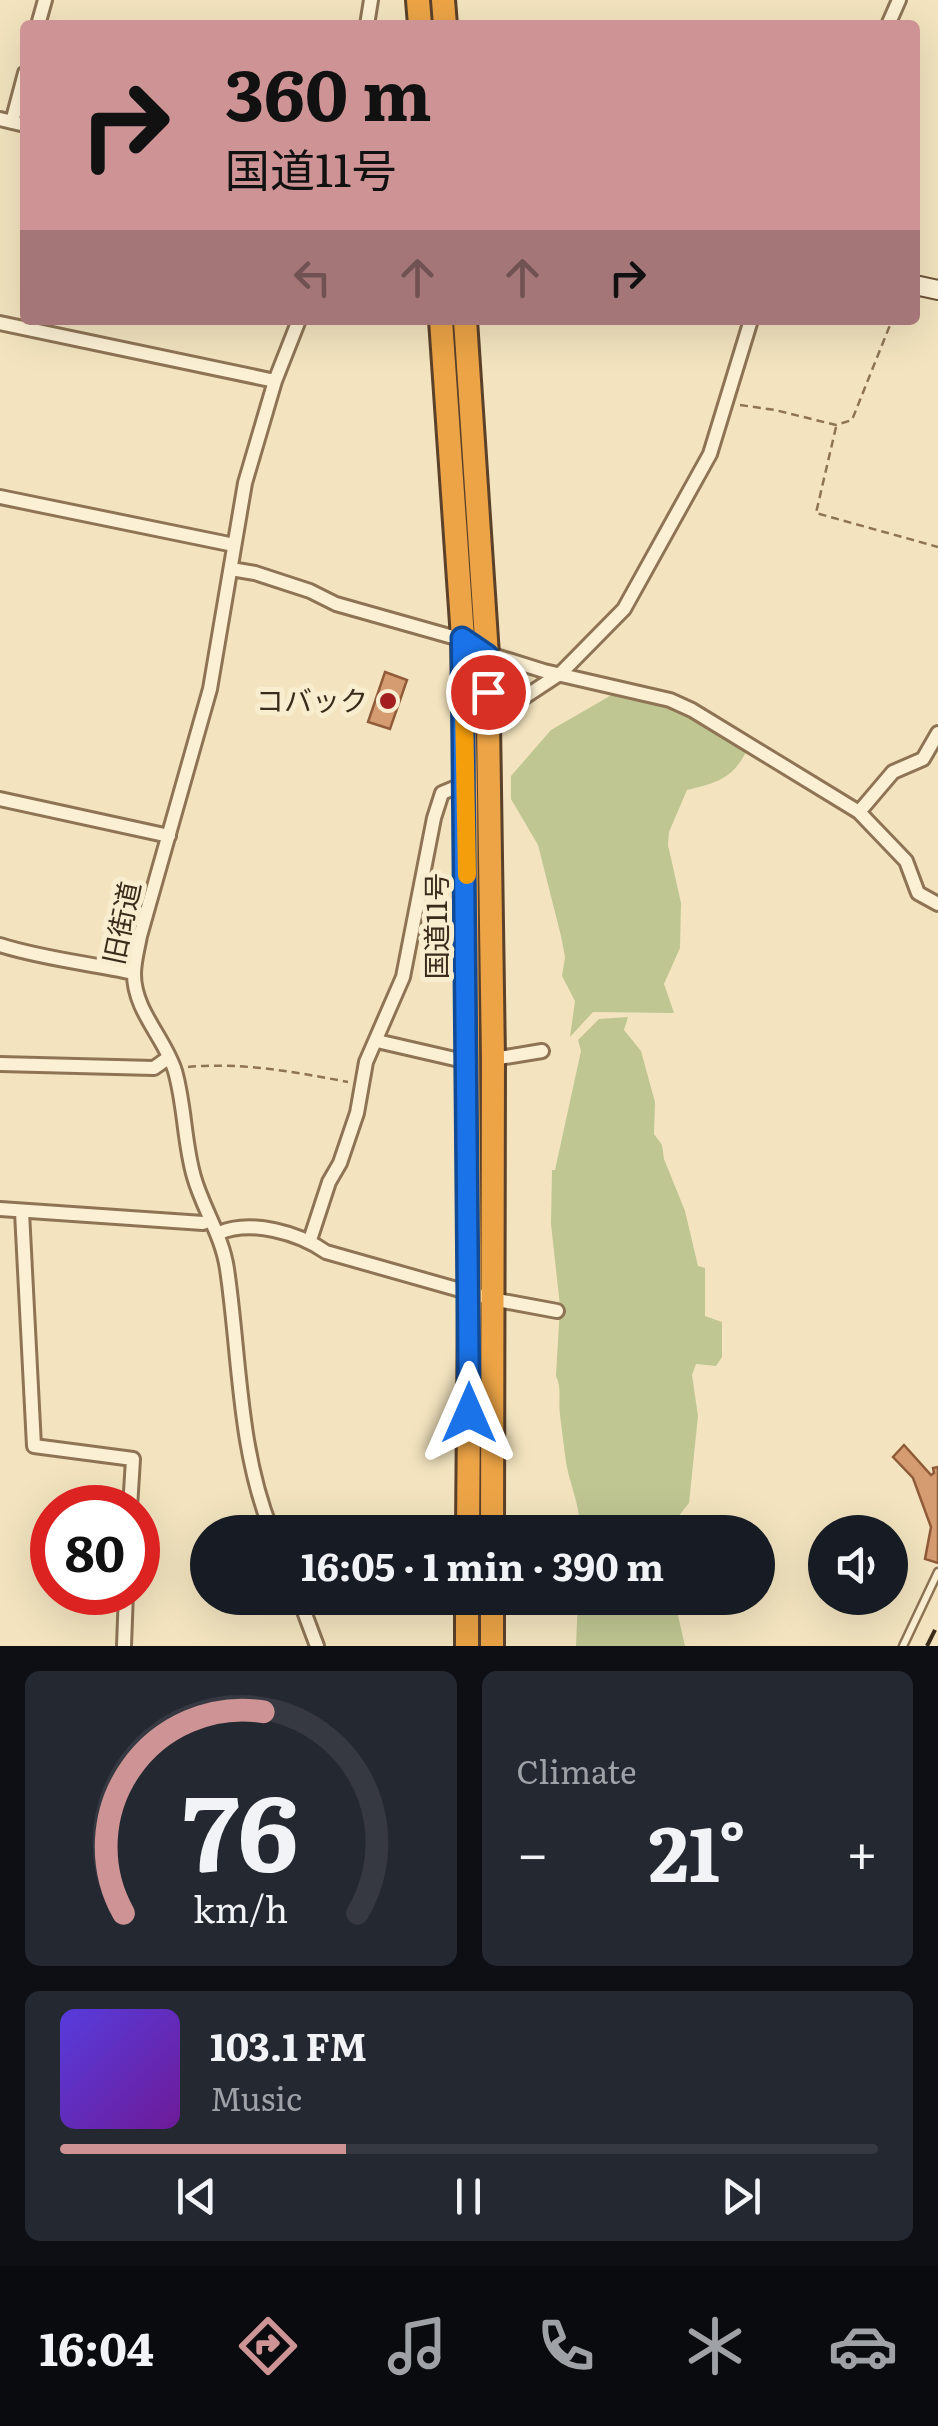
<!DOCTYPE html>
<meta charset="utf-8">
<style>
:root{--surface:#171b24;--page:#242831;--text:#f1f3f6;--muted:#9ea1a6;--line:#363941;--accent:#ce9495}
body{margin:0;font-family:Literata,"Noto Sans JP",serif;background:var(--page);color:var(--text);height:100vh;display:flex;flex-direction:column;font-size:38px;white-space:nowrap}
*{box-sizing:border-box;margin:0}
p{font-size:32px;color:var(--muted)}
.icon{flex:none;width:55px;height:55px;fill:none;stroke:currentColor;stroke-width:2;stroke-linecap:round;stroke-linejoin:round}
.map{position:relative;height:1646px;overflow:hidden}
.side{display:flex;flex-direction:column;gap:25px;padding:25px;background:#0d0f14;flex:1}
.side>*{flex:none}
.top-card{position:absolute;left:20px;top:20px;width:900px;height:305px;border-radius:10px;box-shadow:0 10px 40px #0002;background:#ce9495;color:#111;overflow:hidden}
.fabs{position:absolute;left:808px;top:1515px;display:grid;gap:20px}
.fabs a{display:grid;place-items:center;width:100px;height:100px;border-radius:50%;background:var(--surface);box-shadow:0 10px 40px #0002;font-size:50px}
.speed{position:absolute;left:30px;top:1485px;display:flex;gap:20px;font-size:50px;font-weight:700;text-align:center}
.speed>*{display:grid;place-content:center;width:130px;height:130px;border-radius:50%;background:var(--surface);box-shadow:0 10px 40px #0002;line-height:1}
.speed .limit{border:15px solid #d22;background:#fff;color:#111}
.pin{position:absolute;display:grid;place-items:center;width:85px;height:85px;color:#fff;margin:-42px;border:5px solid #fff;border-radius:50%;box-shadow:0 2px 10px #0007}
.me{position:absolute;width:110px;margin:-55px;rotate:0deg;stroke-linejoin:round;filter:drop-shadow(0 0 8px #0008)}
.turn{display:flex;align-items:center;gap:35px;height:210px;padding:0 40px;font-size:45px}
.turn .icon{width:130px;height:130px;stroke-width:2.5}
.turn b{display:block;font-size:70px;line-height:85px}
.lanes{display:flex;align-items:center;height:95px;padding:0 40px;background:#0003;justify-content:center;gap:50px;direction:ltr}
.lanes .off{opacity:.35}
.big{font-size:75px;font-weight:700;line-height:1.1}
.side .card{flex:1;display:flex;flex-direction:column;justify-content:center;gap:15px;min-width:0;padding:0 35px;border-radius:15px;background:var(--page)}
.side .dial{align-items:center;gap:0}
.dial svg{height:260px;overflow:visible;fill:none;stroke:var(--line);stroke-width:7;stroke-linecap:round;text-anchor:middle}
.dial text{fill:var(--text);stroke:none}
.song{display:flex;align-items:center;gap:30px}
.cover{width:120px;height:120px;border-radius:15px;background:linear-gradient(135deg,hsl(250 70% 55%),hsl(280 70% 35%))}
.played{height:10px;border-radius:5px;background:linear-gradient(90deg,var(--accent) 35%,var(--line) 35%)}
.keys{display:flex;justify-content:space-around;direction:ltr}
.heat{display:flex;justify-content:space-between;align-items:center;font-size:55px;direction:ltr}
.side .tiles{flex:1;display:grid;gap:25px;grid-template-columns:1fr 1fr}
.card:last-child{grid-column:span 2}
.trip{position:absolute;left:190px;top:1515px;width:585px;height:100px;border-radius:50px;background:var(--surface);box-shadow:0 10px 40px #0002;font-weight:700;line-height:100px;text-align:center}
.menu{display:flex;height:160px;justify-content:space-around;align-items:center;background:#090b0e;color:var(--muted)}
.menu .icon{width:70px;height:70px}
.menu .on{color:var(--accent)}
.menu b{font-size:45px;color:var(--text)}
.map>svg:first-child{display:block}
</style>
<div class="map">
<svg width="938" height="1646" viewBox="0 0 938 1646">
<rect width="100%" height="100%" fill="#f3e4bf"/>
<path fill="#bfc692" d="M615,693L683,711L747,750C733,779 716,783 687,790L669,832L668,845L681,903L680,948L664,984L674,1013L593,1012L570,1037L575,1001L562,976L565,957L561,936L538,845L511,799V776L551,730Z
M628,1017L624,1030L641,1051L655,1102L654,1134L662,1145L664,1159L685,1211L698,1266L705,1268V1316L722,1322V1357L716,1366L696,1364L692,1375L698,1416L689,1503L666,1532H580C581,1507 570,1486 566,1462C564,1447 562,1431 560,1415C558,1401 562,1388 556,1376L560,1306L551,1224L552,1170H555L581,1051L578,1040L599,1019Z
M578,1598H674L685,1646H576Z"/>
<path fill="#d59b71" stroke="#905b38" stroke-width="2.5" d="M385,672L407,680L390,729L368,722Z
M904,1445L931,1475L934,1473L933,1468L938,1467V1563L925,1559L931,1527L913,1478L893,1457Z"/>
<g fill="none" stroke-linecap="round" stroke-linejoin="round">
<defs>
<path id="lane" d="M903,1646L938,1572"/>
<path id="street" d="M38,25L45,0
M367,25L371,0
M888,25L899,0
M0,119L25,125
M12,122L25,73
M0,323L275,381
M0,497L234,545
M231,569L255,573L310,591L336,604L467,641
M483,652L544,671L670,700L692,710L859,812L906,861L918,893L938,904
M514,704L561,673L624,609L710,454L751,320
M0,799L169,836
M859,812L893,772L923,759L938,733
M0,945C44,959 89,963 134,973
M377,1041L468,1062
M493,1059L542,1051
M0,1064L154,1068L168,1058
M0,1209L203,1223L211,1220
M22,1212L34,1446L133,1459L130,1508
M219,1233C251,1219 299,1233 326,1252L492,1299L557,1311
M310,1240L329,1182L340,1163L357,1113L366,1062L403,977L434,818L442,793L454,788H466
M272,1532C238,1449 240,1357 227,1269C222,1235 203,1209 194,1177C184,1143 185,1106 175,1071C165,1038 134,1011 134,974C134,961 138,948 140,936L210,689L245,483L275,381L299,320
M299,1598L317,1646
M124,1646L126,1592"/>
<path id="secondary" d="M915,285L938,290"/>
<path id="highway" d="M418,0L420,25
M443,0L445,25
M441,320L463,638L466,788L470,1293L468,1532
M465,320L487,655L493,1059L492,1532
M492,1598V1646
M467,1646V1598"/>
</defs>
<use href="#lane" stroke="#8e7455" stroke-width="11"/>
<use href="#street" stroke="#8e7455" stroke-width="18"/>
<use href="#secondary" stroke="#6f5439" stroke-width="22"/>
<use href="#highway" stroke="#5b412a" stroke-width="28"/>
<path stroke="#8e7455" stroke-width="2.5" stroke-dasharray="8 5" stroke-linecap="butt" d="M740,405L775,410L836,425L852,420L892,320
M836,427L816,513L938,547
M188,1067C242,1062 295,1072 348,1082"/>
<use href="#lane" stroke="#fcf0d4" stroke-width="6"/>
<use href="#street" stroke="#fcf0d4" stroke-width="12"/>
<use href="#secondary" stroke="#fcf0d4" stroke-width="18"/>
<use href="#highway" stroke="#eca446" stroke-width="22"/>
<path stroke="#3b2b1b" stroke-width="4" stroke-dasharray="18 18" stroke-linecap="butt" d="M927,1646L938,1624"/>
</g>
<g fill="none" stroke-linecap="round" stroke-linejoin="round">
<defs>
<path id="route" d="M469,1413L462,638L487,655L488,692"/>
</defs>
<use href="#route" stroke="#114b97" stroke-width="25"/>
<use href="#route" stroke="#1a73e8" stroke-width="18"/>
<path stroke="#f59e0b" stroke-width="18" d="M464,707L467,875"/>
</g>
<circle fill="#a31f1f" stroke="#f9edd0" stroke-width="4" cx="388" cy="701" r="10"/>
<g text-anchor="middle" stroke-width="10" stroke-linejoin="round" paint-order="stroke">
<g font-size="28" fill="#3b2b1b" stroke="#f9edd0" text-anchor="end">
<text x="368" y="711">コバック</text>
</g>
<g font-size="28" fill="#3b2b1b" stroke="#f9edd0">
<text transform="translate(122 923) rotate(-78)" y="10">旧街道</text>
<text transform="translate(437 926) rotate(-90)" y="10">国道11号</text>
</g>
</g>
</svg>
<div class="fabs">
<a><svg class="icon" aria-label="sound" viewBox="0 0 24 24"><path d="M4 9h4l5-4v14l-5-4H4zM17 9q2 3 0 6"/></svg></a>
</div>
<div class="speed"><div class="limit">80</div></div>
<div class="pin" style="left:488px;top:692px;background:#d93025"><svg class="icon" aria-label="arrive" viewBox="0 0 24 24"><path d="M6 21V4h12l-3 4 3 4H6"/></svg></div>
<svg class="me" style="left:469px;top:1413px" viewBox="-20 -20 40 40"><path d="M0-17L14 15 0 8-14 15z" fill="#1a73e8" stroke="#fff" stroke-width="4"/></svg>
<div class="trip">16:05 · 1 min · 390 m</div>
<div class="top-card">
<div class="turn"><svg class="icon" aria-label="right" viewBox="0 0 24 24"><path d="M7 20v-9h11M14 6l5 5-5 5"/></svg><div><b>360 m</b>国道11号</div></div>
<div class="lanes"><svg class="icon off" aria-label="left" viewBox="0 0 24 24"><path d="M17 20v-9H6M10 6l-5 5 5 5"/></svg><svg class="icon off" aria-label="ahead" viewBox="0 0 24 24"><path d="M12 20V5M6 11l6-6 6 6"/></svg><svg class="icon off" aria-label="ahead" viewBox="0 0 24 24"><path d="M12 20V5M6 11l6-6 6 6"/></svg><svg class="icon" aria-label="right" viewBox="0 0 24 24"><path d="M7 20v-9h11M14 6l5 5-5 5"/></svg></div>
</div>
</div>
<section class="side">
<div class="tiles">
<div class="card dial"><svg viewBox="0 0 100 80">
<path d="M14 69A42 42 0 1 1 86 69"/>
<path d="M14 69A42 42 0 0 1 57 7" stroke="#ce9495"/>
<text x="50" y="56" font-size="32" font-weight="700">76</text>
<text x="50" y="72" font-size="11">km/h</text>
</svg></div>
<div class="card"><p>Climate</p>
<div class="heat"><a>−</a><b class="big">21°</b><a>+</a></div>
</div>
<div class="card">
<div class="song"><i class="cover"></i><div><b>103.1 FM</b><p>Music</p></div></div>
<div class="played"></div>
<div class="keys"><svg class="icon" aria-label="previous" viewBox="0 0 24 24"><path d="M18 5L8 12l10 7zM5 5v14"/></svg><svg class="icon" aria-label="pause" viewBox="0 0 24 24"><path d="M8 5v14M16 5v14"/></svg><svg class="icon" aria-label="next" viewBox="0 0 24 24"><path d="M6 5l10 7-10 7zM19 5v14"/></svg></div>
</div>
</div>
</section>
<nav class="menu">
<b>16:04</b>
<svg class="icon on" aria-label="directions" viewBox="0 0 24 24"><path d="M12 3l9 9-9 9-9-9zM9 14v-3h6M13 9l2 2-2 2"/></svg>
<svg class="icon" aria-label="music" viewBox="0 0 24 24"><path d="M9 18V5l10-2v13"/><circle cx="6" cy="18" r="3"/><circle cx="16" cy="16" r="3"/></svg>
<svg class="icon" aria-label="phone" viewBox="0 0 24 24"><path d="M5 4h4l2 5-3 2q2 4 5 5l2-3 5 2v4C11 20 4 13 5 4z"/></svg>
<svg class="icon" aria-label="climate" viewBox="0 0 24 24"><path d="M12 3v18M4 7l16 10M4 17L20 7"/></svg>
<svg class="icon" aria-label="car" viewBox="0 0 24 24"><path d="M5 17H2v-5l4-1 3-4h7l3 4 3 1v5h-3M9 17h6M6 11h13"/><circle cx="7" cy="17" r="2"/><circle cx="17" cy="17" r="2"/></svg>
</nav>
